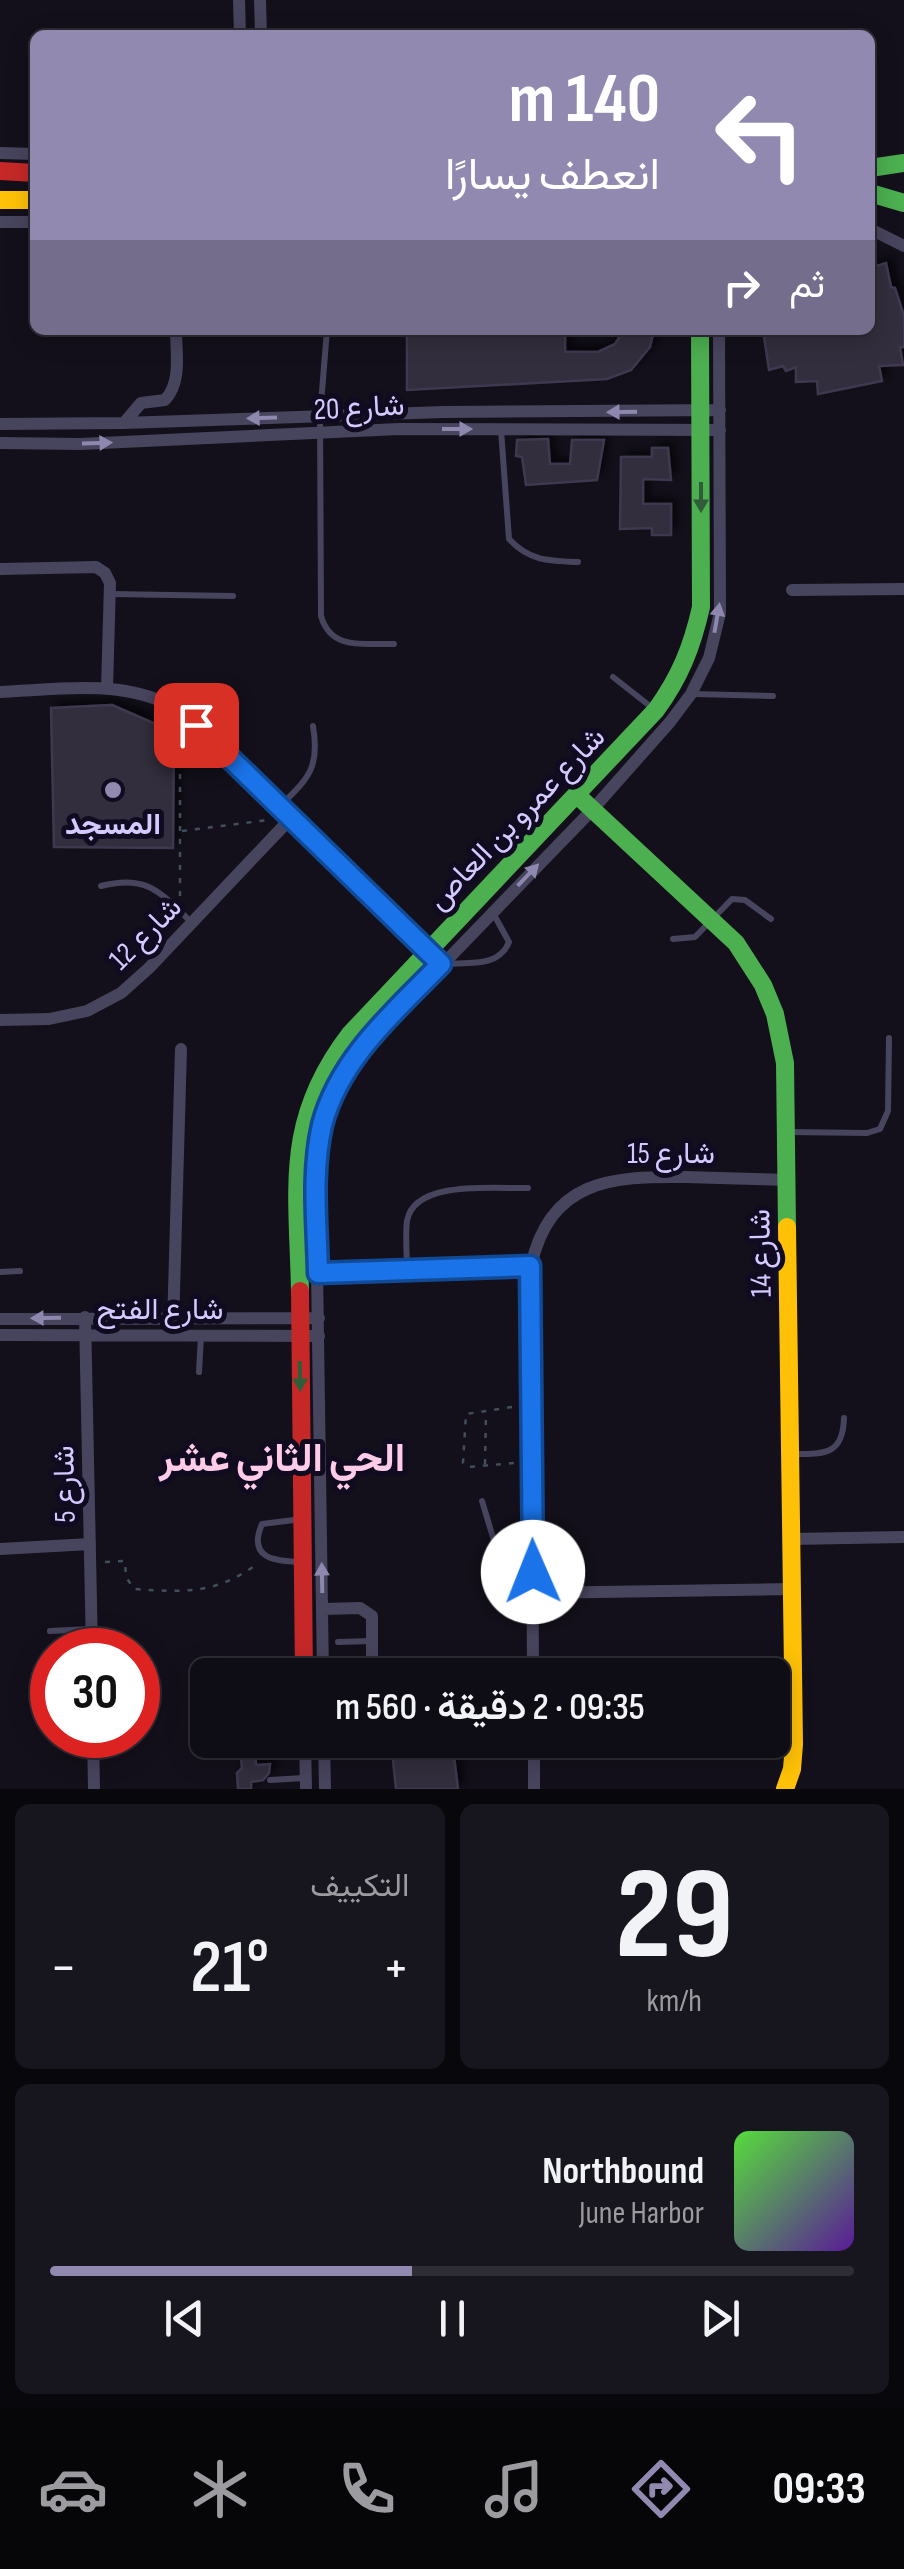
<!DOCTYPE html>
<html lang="ar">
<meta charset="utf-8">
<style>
:root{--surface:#0e0c14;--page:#17151d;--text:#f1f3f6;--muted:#9b9ba0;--line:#2e2c34;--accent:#9189af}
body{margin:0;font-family:"Sofia Sans Condensed",Vazirmatn,sans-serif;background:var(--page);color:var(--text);direction:rtl;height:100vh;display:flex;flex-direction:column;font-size:38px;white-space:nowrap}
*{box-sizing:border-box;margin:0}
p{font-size:32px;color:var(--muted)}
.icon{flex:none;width:55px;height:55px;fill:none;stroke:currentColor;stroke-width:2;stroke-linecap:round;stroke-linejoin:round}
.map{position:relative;height:1789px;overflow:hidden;direction:ltr}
.panel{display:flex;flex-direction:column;gap:15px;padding:15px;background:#08070b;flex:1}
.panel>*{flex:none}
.top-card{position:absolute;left:30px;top:30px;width:845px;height:305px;border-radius:15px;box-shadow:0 5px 25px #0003,0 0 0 2px var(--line);direction:rtl;background:#9189af;color:#fff;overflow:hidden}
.speed{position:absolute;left:30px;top:1628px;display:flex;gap:20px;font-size:50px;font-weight:700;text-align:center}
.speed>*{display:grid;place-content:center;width:130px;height:130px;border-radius:50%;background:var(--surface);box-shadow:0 5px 25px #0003,0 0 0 2px var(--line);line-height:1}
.speed .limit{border:15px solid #d22;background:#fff;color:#111}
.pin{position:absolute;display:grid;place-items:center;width:85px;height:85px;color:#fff;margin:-42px;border-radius:20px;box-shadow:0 5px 15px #0006}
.me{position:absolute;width:110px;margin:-55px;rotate:359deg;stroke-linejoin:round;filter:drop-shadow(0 0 8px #0008)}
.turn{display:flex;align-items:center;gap:35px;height:210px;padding:0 50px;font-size:45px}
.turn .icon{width:130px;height:130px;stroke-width:2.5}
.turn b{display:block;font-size:70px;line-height:85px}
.then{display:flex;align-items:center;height:95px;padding:0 50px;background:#0003;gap:20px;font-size:38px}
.big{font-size:75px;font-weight:600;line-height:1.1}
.panel .tile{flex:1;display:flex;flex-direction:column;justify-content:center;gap:15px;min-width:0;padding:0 35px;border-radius:15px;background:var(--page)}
.panel .dial{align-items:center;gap:0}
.dial b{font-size:130px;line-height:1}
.song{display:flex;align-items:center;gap:30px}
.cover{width:120px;height:120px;border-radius:15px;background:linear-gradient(135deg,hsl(110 70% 55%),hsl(270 70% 35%))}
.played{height:10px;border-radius:5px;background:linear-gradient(90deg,var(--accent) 45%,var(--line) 45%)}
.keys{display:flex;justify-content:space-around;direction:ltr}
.heat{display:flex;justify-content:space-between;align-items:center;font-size:55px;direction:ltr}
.panel .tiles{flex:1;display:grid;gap:15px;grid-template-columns:1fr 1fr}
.tile:last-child{grid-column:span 2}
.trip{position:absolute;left:190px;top:1658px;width:600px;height:100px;border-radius:15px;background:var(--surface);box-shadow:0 5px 25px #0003,0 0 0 2px var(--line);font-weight:600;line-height:100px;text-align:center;direction:rtl}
.menu{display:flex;height:160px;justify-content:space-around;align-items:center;background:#060508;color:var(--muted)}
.menu .icon{width:70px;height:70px}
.menu .current{color:var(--accent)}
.menu b{font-size:45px;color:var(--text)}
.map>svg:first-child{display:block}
</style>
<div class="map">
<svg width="904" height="1789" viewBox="0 0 904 1789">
<defs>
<filter id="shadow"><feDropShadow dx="6" dy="-6" stdDeviation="5" flood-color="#0009"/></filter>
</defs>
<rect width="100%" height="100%" fill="#13101b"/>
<path fill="#312d3e" stroke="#3f3950" stroke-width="2.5" filter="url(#shadow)" d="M886,263L891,287L895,288L904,316V347H900L903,365L879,366L882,381L818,394L817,381L796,382V367L786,371L783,366L769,370L763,330H870V268Z
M407,330H565V352H598L615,344L624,330H654L650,347L631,370L607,379L407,390Z
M548,439L550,464H570L572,440H604L597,480L526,485L522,457L516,456L517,440Z
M652,448H668L671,480L643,479V504H671V535H652V528L620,529L621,457H652Z
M112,705L174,732L173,848L54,847L51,708Z
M452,1740L458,1789H396L391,1741Z
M255,1748L256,1765L270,1764L269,1773L263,1780L251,1782V1789H238L237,1773L242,1768L240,1750Z"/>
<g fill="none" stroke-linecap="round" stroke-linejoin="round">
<path stroke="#424e5e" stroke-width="2.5" stroke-dasharray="5 8" stroke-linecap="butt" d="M182,831L268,820
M180,896V729
M512,1407L466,1414L463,1463L468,1467L515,1463
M485,1464L486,1412
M105,1562L125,1561L126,1577L134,1589C183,1592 215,1595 257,1564"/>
<path stroke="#47445d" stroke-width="6" d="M253,330V334
M327,330L320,416L321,616C331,651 364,643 394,644
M501,430L509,539C529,561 549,561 578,562
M111,594L233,596
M613,677L655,710
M693,694L773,696
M281,805C309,778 320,767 313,726
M101,886C146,874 160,892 190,921
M673,939L695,937L732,899L745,900L771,919
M444,964C468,962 499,968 509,942L493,913
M788,1132L867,1133L880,1129L888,1111L889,1038
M407,1269C407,1254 405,1236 407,1221C414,1179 496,1189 528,1188
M0,1272L20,1271
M199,1372L201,1336
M795,1454C826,1454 843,1454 844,1418
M482,1501L495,1544L531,1550
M301,1562C275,1561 247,1559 262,1524L302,1519
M50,1631L90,1629
M338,1642L371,1641
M138,1726H146
M270,1780L304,1778"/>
<path stroke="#47445d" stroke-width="12" d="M239,0L240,35
M260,0L261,35
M0,153L35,154
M0,222H35
M870,229L904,246
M124,423L141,403L165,400C182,382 176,353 176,330
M0,424L124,423L444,412L720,410
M0,443L80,444L399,429L720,430
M0,569L96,567L105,573L110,583L107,689
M792,590L904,589
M0,692C52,690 114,680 163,702C182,711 197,726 212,740L434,957
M0,1020L49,1019L87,1011L121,993L149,968L292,817
M318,1273L531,1266
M85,1317L92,1650
M0,1319L319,1318
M173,1326L181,1049
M0,1335L319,1336
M791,1539L904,1537
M0,1549L90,1544
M533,1593L792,1589
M323,1609L360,1608L372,1616V1675
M323,1675L316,1203C318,1137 324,1099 364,1046L593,809L670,722L691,694L709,658L720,613L719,330
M533,1675L531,1266C550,1180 611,1176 686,1177C720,1178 753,1179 787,1180
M93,1735L94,1789
M305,1740L306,1789
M324,1740L325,1789
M534,1740V1789"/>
<path stroke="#4caf50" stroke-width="18" d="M870,168L904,163
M870,193L904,203
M578,796L736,943L763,985L775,1014L785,1063L787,1227
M300,1291C298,1189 283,1121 350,1034L656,710C680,677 692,647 701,607L700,330"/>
<path stroke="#ffc107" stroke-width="18" d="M0,200H35
M785,1789L792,1769L794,1744L787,1227"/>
<path stroke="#c62828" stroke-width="18" d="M0,171L35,173
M300,1291L304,1675"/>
</g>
<defs><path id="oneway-solid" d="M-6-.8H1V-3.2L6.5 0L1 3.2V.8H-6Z" transform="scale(2.5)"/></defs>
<g fill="#8e87ae">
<use href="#oneway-solid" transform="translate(622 412) rotate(179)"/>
<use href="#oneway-solid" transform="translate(262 418) rotate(178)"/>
<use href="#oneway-solid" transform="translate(457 429)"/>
<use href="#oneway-solid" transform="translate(97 443) rotate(-2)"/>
<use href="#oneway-solid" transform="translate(717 618) rotate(-80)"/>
<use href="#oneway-solid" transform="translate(528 875) rotate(-46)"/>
<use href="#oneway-solid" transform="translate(46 1318) rotate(179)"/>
<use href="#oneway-solid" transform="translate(322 1578) rotate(-91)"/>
</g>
<g fill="#2e5d38">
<use href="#oneway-solid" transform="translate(701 497) rotate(90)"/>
<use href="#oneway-solid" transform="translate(300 1376) rotate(89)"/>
</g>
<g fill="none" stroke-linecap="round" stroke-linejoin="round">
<defs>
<path id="route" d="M196,725L441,964C395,1011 339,1059 322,1125C311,1173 317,1225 318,1273L530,1266L533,1572"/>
</defs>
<use href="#route" stroke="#114b97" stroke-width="25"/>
<use href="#route" stroke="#1a73e8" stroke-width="18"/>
</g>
<circle fill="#9189af" stroke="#100b20" stroke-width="4" cx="113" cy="790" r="10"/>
<g text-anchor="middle" stroke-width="10" stroke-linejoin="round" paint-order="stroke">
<g font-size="30" fill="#d5caff" stroke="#100b20">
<text transform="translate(359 407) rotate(-3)" y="10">شارع 20</text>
<text transform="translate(516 818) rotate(-46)" y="10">شارع عمرو بن العاص</text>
<text transform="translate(145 933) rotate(-45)" y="10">شارع 12</text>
<text x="671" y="1163">شارع 15</text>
<text transform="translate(760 1253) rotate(-91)" y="10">شارع 14</text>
<text x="160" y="1319">شارع الفتح</text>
<text transform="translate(64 1484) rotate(-91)" y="10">شارع 5</text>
</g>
<g font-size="30" font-weight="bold" fill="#d5caff" stroke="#100b20">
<text x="113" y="834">المسجد</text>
</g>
<g font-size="40" font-weight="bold" fill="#ffcce8" stroke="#100b20">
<text x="282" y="1471">الحي الثاني عشر</text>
</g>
</g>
</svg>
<div class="speed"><div class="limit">30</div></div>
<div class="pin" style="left:196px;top:725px;background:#d93025"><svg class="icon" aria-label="arrive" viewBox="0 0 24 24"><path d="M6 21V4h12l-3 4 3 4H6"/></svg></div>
<svg class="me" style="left:533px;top:1572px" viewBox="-20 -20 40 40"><circle r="19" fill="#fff"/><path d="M0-13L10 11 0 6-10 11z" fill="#1a73e8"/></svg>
<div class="trip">09:35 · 2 دقيقة · 560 m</div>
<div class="top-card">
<div class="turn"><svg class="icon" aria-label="left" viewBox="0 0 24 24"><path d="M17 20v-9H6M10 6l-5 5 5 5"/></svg><div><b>140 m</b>انعطف يسارًا</div></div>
<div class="then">ثم<svg class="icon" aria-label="right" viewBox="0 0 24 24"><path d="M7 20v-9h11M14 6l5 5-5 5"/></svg></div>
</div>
</div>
<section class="panel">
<div class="tiles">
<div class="tile dial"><b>29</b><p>km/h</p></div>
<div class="tile"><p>التكييف</p>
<div class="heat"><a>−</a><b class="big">21°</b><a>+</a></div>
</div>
<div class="tile">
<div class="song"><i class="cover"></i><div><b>Northbound</b><p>June Harbor</p></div></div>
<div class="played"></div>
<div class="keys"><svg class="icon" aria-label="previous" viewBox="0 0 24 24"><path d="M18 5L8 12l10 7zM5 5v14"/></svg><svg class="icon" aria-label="pause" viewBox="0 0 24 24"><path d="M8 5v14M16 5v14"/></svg><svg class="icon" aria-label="next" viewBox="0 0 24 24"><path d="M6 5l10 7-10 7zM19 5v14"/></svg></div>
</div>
</div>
</section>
<nav class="menu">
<b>09:33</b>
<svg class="icon current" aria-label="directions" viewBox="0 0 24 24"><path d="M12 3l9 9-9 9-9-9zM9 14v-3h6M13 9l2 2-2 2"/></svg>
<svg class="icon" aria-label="music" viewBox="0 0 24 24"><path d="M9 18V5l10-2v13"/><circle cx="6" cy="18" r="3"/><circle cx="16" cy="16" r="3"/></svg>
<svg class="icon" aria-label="phone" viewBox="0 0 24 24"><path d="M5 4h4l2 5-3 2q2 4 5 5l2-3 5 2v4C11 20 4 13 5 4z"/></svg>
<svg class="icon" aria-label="climate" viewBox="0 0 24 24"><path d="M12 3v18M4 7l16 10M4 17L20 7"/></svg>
<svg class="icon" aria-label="car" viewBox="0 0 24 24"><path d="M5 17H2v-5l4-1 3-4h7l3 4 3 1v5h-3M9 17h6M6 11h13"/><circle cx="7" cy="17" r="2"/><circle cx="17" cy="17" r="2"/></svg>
</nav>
